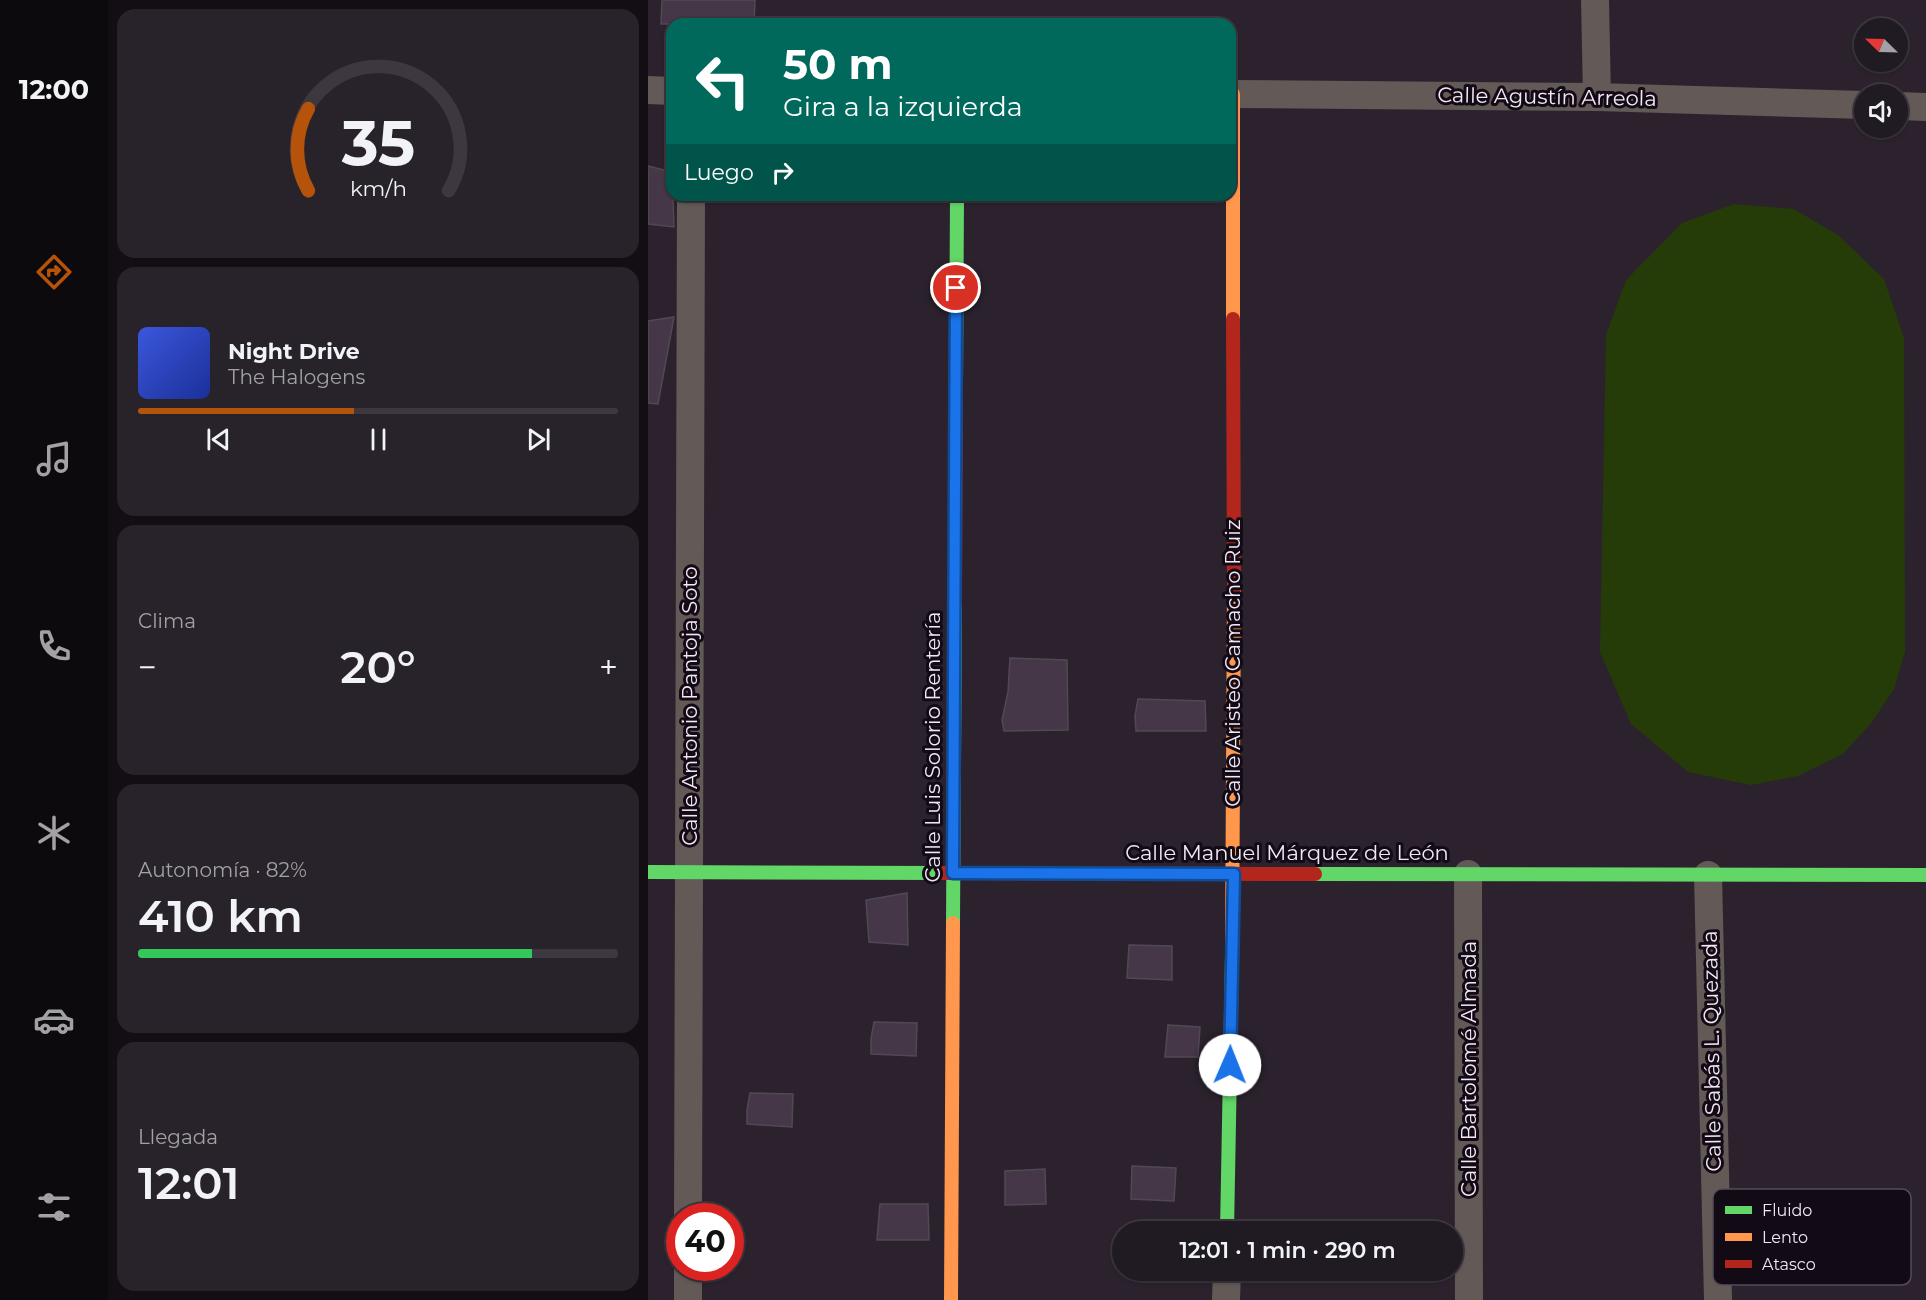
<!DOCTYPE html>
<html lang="es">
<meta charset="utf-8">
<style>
:root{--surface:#201a22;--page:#28232a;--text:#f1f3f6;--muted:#a2a1a5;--line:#3d3840;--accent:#b45309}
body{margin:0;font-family:Montserrat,sans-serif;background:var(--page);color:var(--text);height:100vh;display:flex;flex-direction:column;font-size:22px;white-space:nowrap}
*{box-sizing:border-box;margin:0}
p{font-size:20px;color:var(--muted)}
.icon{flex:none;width:33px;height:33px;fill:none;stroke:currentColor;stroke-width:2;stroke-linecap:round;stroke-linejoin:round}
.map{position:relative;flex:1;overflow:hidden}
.side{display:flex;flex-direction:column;gap:9px;padding:9px;background:#120e13;width:540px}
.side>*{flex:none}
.guide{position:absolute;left:18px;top:18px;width:570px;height:183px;border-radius:18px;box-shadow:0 2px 4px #0004,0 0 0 2px var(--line);background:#00695c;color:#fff;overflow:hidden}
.needle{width:39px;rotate:293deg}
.tools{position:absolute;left:1206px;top:18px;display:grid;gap:12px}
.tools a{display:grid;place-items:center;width:54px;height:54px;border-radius:50%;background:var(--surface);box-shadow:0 2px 4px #0004,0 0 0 2px var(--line);font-size:30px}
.speed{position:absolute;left:18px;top:1203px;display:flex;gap:12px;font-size:30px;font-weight:700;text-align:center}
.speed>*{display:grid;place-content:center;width:78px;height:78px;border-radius:50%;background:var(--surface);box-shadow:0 2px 4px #0004,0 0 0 2px var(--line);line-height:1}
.speed .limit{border:9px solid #d22;background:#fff;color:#111}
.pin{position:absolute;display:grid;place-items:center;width:51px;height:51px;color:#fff;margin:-26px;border:3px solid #fff;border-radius:50%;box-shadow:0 2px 6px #0007}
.me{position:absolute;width:66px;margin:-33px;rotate:1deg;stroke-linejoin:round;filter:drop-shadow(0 0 4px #0008)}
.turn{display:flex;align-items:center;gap:21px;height:126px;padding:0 18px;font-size:27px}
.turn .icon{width:78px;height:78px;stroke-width:2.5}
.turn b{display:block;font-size:42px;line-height:51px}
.then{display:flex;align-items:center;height:57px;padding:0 18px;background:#0003;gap:12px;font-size:22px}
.big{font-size:45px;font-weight:600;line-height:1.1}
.side .tile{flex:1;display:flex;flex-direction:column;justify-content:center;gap:9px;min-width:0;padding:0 21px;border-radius:18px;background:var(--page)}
.side .dial{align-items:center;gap:0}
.dial svg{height:156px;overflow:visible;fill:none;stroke:var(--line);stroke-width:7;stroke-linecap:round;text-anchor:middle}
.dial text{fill:var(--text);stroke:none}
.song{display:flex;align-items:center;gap:18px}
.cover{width:72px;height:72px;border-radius:9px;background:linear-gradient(135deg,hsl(230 70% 55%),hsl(230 70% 35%))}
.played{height:6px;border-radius:3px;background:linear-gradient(90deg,var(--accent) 45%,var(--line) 45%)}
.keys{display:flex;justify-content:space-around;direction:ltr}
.heat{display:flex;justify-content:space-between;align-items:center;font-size:33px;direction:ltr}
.charge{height:9px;border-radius:4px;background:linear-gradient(90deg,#34c759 82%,var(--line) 0)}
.trip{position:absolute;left:464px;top:1221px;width:351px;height:60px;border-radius:30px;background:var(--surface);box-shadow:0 2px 4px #0004,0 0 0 2px var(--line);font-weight:600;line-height:60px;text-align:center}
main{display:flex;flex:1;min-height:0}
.tab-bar{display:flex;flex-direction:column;width:108px;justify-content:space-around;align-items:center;background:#0d0a0e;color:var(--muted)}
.tab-bar .icon{width:42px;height:42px}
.tab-bar .selected{color:var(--accent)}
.tab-bar b{font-size:27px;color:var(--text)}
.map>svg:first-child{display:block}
</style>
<main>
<nav class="tab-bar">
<b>12:00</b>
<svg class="icon selected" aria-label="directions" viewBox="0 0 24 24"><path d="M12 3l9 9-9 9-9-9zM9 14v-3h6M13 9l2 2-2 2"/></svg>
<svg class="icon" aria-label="music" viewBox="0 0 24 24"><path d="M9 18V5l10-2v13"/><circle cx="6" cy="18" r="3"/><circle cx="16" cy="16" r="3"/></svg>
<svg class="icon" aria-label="phone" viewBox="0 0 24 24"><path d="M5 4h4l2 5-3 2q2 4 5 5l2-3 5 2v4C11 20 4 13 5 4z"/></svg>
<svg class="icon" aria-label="climate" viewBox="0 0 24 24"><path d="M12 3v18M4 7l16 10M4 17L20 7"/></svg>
<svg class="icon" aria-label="car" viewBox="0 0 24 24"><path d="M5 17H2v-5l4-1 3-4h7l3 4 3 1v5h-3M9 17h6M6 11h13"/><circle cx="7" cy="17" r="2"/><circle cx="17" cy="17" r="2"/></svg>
<svg class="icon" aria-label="filters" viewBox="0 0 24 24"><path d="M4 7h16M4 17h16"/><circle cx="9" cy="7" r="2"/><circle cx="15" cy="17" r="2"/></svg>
</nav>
<section class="side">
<div class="tile dial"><svg viewBox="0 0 100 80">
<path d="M14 69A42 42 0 1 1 86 69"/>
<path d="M14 69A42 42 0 0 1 14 27" stroke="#b45309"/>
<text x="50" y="56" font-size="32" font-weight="700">35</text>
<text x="50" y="72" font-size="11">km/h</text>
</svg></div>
<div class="tile">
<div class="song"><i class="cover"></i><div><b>Night Drive</b><p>The Halogens</p></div></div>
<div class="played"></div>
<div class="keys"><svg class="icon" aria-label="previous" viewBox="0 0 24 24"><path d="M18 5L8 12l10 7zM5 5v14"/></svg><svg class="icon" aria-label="pause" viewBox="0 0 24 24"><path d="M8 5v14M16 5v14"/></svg><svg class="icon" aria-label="next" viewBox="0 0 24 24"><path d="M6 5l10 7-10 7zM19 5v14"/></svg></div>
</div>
<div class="tile"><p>Clima</p>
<div class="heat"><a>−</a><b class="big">20°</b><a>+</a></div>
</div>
<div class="tile"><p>Autonomía · 82%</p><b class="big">410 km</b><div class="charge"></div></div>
<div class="tile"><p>Llegada</p><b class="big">12:01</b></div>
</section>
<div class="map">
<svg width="1278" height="1300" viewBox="0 0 1278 1300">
<rect width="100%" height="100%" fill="#2b222d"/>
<path fill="#263c08" d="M1086,204L1146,209L1190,235L1236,279L1256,338L1257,652L1246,689L1224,722L1195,754L1150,776L1103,785L1040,772L983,724L952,652L958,335L978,280L1034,223Z"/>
<path fill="#453748" stroke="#504952" stroke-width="1.5" d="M14,0H107L106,24H13Z
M0,166L24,172L26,227L0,224Z
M26,317L10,404L0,403V321Z
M362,658L419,660L420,730L356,731L354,720L360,692Z
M490,699L557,701L558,731H488L487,716Z
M259,893L260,945L221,942L218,900Z
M481,945L524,946V980L479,978Z
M226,1022L269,1023L268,1056L223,1054V1039Z
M520,1025L552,1027L550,1057H517Z
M102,1093L145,1094L144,1127L99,1124V1110Z
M484,1166L528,1168L526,1201L483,1199Z
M397,1169L398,1204L357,1205V1171Z
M232,1204H280L281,1240H229Z"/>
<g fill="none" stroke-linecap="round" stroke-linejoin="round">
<path stroke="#635957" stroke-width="28" d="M947,0L949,97
M0,90L24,91
M582,94L949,97L1216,105
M1250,106L1278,107
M820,874L821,1300
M1060,875L1070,1300
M40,1216L43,195
M40,1300V1268
M578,1300L579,1270"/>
<path stroke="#63d668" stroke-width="14" d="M308,386L309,195
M0,872L294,873
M667,874L1278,875
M305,923L307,604
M579,1232L584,957"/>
<path stroke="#ff974d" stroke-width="14" d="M585,94V319
M584,957L586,588
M303,1300L305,923"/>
<path stroke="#b3261e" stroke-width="14" d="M585,319L586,588
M307,604L308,386
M294,873L667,874"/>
</g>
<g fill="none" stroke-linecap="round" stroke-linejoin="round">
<defs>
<path id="route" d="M308,288L305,873L586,874L582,1065"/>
</defs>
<use href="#route" stroke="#114b97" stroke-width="15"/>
<use href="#route" stroke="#1a73e8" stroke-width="10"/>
</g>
<g text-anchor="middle" stroke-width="6" stroke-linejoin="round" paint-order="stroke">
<g font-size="21" fill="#f2e7f5" stroke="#120a14">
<text transform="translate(899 97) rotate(1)" y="7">Calle Agustín Arreola</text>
<text transform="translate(585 663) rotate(-90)" y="7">Calle Aristeo Camacho Ruiz</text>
<text transform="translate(42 706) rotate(-90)" y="7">Calle Antonio Pantoja Soto</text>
<text transform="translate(285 747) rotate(-90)" y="7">Calle Luis Solorio Rentería</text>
<text x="639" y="860">Calle Manuel Márquez de León</text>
<text transform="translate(1064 1051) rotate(-91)" y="7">Calle Sabás L. Quezada</text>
<text transform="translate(821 1069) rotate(-90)" y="7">Calle Bartolomé Almada</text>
</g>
</g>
<rect x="1065" y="1189" width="198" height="96" rx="9" fill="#120a14" stroke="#554c58" stroke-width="1.5"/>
<rect x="1077" y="1206" width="27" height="8" fill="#63d668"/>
<rect x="1077" y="1233" width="27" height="8" fill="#ff974d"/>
<rect x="1077" y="1260" width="27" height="8" fill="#b3261e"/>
<g font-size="16" fill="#f2e7f5">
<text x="1114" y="1216">Fluido</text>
<text x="1114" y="1243">Lento</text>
<text x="1114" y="1270">Atasco</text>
</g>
</svg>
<div class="tools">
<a><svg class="needle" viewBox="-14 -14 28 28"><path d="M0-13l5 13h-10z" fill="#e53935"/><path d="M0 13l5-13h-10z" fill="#a2a1a5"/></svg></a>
<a><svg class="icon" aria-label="sound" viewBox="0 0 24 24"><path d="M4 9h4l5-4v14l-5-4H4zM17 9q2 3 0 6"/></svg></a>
</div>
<div class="speed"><div class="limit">40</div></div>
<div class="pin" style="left:308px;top:288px;background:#d93025"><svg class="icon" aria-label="arrive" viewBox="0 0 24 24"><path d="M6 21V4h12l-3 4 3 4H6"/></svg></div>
<svg class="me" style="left:582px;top:1065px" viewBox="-20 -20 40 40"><circle r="19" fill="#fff"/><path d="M0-13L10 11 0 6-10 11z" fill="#1a73e8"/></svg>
<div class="trip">12:01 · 1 min · 290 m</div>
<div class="guide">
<div class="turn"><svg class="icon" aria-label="left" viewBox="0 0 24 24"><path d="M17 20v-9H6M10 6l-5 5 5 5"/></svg><div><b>50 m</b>Gira a la izquierda</div></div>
<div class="then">Luego<svg class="icon" aria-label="right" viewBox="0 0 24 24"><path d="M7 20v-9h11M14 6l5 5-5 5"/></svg></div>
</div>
</div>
</main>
